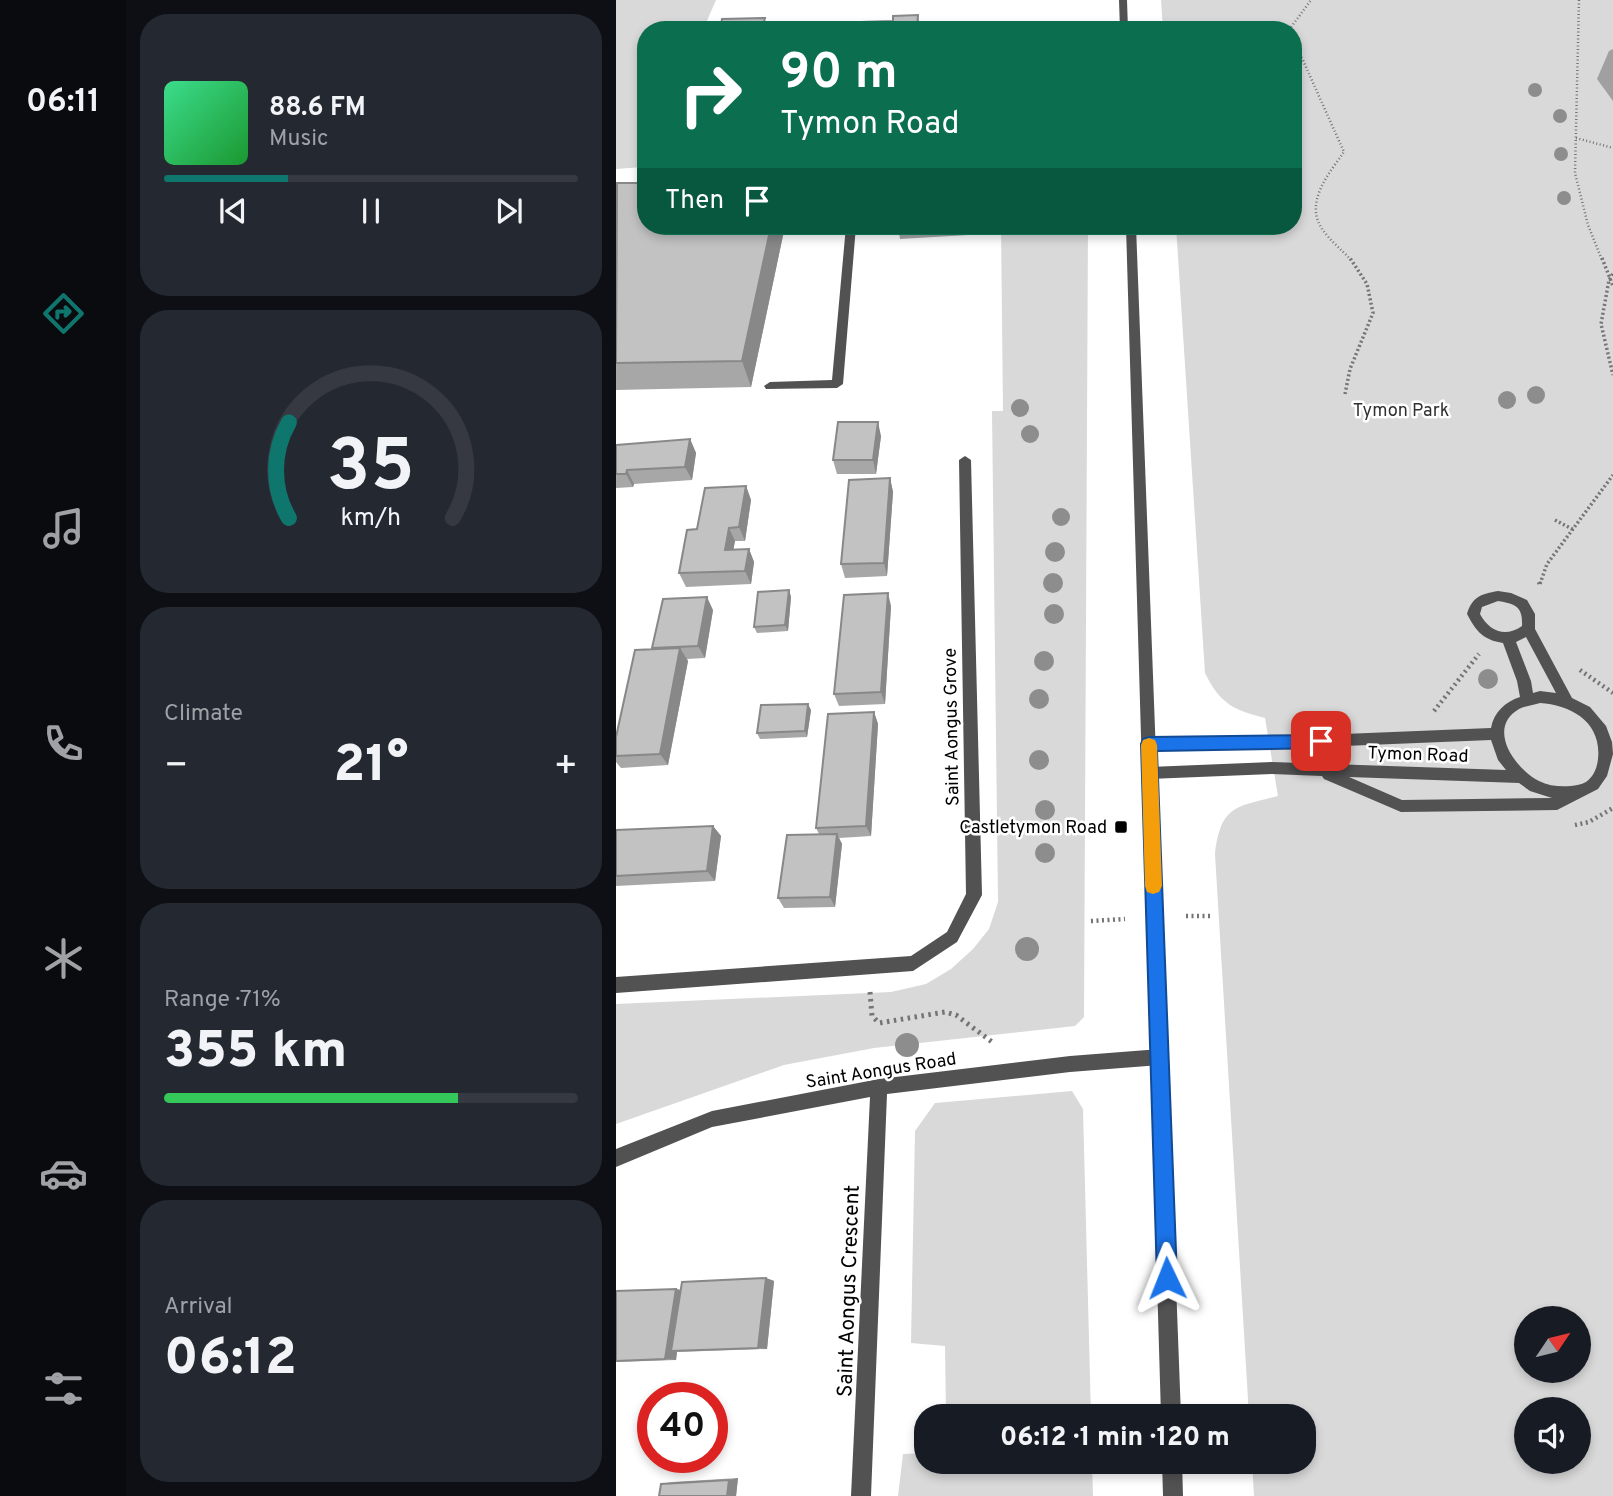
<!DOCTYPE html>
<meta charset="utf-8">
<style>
:root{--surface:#171b24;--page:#242831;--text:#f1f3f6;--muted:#9ea1a6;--line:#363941;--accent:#0f766e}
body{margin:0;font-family:Overpass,sans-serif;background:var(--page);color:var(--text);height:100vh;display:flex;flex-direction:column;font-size:26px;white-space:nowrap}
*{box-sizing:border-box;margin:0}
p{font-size:23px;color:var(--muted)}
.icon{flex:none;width:38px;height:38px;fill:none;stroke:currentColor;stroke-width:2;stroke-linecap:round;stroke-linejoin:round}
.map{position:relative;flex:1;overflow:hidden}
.side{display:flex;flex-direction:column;gap:14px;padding:14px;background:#0d0f14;width:490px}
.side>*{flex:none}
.guide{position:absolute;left:21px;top:21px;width:665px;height:214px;border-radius:28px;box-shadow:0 4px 10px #0003;background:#0b6e4f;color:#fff;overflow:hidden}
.needle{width:46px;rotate:55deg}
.tools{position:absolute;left:898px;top:1306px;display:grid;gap:14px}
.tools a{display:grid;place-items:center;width:77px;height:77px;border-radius:50%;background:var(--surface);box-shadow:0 4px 10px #0003;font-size:35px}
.speed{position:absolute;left:21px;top:1382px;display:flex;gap:14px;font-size:35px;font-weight:700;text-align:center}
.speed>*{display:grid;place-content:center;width:91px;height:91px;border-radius:50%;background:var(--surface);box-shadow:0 4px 10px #0003;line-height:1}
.speed .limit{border:10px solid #d22;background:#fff;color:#111}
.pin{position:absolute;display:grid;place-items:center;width:60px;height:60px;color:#fff;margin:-30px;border-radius:14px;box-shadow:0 4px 10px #0006}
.me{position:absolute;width:77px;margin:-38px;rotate:358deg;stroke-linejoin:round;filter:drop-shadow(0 0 5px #0008)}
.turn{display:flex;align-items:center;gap:24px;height:147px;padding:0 28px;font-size:32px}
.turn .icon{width:91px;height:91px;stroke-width:2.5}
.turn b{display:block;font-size:49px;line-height:60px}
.then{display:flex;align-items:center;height:66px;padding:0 28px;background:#0003;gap:14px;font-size:26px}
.big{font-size:52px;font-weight:800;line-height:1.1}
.side .tile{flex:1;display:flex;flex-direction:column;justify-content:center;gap:10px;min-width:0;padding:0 24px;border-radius:28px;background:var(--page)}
.side .dial{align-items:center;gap:0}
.dial svg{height:182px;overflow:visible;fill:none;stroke:var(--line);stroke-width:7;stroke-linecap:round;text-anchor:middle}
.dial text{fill:var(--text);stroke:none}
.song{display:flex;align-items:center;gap:21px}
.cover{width:84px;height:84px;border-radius:10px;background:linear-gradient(135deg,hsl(150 70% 55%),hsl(130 70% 35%))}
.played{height:7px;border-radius:4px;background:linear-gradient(90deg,var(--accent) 30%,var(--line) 30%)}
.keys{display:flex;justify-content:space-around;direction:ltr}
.heat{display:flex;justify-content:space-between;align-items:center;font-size:38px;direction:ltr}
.charge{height:10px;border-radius:5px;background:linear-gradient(90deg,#34c759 71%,var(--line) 0)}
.trip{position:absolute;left:298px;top:1404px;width:402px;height:70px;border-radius:28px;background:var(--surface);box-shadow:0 4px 10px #0003;font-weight:800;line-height:70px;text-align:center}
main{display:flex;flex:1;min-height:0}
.menu{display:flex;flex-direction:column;width:126px;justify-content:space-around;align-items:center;background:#090b0e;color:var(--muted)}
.menu .icon{width:49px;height:49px}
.menu .selected{color:var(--accent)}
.menu b{font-size:32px;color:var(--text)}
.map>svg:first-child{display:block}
</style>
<main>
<nav class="menu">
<b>06:11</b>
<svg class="icon selected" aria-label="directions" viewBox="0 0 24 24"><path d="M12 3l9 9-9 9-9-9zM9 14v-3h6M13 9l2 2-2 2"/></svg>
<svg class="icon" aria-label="music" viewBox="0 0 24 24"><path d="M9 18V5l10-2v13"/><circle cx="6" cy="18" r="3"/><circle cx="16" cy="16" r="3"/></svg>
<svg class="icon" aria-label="phone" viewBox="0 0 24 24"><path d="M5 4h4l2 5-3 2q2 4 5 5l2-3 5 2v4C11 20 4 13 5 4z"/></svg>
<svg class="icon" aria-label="climate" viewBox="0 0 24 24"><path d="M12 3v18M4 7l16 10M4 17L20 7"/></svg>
<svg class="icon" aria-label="car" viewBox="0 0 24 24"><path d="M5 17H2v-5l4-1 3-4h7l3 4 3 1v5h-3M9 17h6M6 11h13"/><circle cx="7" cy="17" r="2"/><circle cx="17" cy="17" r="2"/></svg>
<svg class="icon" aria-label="filters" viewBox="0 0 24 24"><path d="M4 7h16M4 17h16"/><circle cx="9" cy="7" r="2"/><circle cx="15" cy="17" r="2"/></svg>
</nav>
<section class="side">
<div class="tile">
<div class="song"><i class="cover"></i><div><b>88.6 FM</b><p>Music</p></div></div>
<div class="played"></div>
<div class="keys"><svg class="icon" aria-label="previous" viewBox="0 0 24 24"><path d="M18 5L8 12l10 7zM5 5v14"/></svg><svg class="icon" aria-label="pause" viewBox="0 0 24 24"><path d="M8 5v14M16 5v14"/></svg><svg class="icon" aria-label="next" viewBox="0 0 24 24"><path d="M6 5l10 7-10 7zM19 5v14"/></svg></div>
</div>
<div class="tile dial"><svg viewBox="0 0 100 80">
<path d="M14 69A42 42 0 1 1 86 69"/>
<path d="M14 69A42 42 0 0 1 14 27" stroke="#0f766e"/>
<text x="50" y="56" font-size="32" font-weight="700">35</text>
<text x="50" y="72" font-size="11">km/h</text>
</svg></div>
<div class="tile"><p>Climate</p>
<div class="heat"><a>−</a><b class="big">21°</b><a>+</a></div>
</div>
<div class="tile"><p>Range · 71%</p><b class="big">355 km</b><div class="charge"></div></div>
<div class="tile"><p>Arrival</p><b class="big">06:12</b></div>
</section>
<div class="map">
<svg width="997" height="1496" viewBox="0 0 997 1496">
<rect width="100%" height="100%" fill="#fff"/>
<path fill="#d9d9d9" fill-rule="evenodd" d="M0,0H100L87,30H30V160L27,167L0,169Z
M545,0H997V1496H638L636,1461H688V1416H633L599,854C605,805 620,807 662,796L649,718C618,710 604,704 589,673L560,226H677V30H547ZM910,1318H962V1370H910ZM910,1409H962V1461H910Z
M385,226H472L468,1017L459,1026L258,1048L168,1065L0,1124V1004L275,992L310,984L335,969L357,949L373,929L382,902L376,411H387Z
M456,1091L467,1109L475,1416H330L329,1346L295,1343L299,1131L319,1103Z
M310,1453V1461H476L477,1496H282L287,1454Z"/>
<path fill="#a0a0a0" d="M997,49V101L981,79L993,51Z"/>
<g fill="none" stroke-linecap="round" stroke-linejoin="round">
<path stroke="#747474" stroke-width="2.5" stroke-dasharray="1 2.5" stroke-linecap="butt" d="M963,0L959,173L972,225L986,260
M673,30L695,0
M677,38L728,152C714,172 689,201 705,227C712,239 726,250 735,260
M960,138L997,148"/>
<path stroke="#747474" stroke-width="3.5" stroke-dasharray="2 2.5" stroke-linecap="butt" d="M986,258L997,286
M997,274L993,280L985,324L997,375
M729,394L734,369L757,313L751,284L734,258
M939,520L958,530
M924,584L931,564L997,475"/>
<path stroke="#747474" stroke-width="4.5" stroke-dasharray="2 3.5" stroke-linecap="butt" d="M923,582L925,587
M964,670L997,693
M818,711L863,654
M959,825L973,822L997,808
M570,916H595
M475,921L509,919"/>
<path stroke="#747474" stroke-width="5" stroke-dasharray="2.5 4.5" stroke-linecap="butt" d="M254,992L256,1016L263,1023L329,1012L340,1015L376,1042"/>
<path fill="#525252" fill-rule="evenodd" d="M312,25L335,30H316L311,27Z
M230,226H240L227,384L221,388L150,389L148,386L154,382L216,380Z
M882,591L895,593L911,600L919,614V629L956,698L974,707L990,726L996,742L997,754L991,776L982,789L941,810L785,812L708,779L706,776L656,774L533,779L528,777L526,773L528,769L533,767L656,762L890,770L882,760L875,740L653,749L533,750L528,748L526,744L528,740L533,738L653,737L875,728C878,712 889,702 904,697L901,681L887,643C867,640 860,631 851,614C856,597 865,594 882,591ZM882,601C900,604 907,607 906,626C889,638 873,631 864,614L866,607ZM910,637L940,693L924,691L917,693L915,681L900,642ZM924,703C955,705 986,722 982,759C981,768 978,776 970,782C965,785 960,785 955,786C944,787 933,786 923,781C899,769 870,728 903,709C909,706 918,705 924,703ZM733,777L903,783L914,791L936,798L786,800Z"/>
<path fill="#525252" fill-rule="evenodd" d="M349,456L355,460L366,895L341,942L297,971L0,993V977L295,956L331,932L350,894L343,460Z
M544,1049L550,1051L552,1057L550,1063L544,1065L454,1072L271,1094L255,1496H235L254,1097L96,1127L0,1167V1149L96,1111L263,1079L454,1056Z"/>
<path fill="#525252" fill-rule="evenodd" d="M503,0H511L512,30H504Z
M510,226H520L565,1416H545Z
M546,1461H566L567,1496H547Z"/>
</g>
<g fill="#8d8d8d">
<circle cx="919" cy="90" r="7"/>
<circle cx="944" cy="116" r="7"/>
<circle cx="945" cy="154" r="7"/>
<circle cx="948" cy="198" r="7"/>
<circle cx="920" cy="395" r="9"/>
<circle cx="891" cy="400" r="9"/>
<circle cx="404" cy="408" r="9"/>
<circle cx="414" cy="434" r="9"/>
<circle cx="445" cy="517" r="9"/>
<circle cx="439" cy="552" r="10"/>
<circle cx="437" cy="583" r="10"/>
<circle cx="438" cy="614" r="10"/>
<circle cx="428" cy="661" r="10"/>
<circle cx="872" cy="679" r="10"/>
<circle cx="423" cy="699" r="10"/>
<circle cx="423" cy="760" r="10"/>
<circle cx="429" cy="810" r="10"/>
<circle cx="429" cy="853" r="10"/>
<circle cx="411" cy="949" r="12"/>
<circle cx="291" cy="1045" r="12"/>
</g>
<path fill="#a7a7a7" d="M0,185L169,226L135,387L0,390Z
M282,226H385L386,233L284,239Z
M265,436L260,474H221L217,460Z
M74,439L80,453L76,480L18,484L17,487L0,488V445Z
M274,478L277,492L271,576L229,578L225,564Z
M130,486L135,500L129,541H119L117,549H133L138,562L135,584L70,587L63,573L81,529Z
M173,590L175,597L172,631L141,633L138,627Z
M275,606L269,704L223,706L218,694Z
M97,610L89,658L71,659L72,661L52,765L5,768L0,762V737L38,650L36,648Z
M195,710L191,737L144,739L141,733Z
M258,712L262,724L255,836L223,838L226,844L219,907L168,908L162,898L203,834L200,828Z
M97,826L105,836L99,881L0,886V830Z
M150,1278L158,1281L151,1349L61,1352L60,1360L0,1362V1291L60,1289L64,1290Z
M122,1478L120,1496H43L45,1484L56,1482Z"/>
<path fill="#888" d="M302,15L304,30H301Z
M155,226H169L135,387L126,361Z
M262,422L265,436L260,474L257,460Z
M74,439L80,453L76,480L69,467Z
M11,470L18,484L17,487L10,474Z
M274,478L277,492L271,576L268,563Z
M130,486L135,500L129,541L123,527Z
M113,528L119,541L115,563L109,550Z
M133,549L138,562L135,584L129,571Z
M173,590L175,597L172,631L169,625Z
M272,593L275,606L269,704L265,692Z
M91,597L97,610L89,658L82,646Z
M64,648L72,661L52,765L44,754Z
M192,704L195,710L191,737L189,731Z
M258,712L262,724L255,836L250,826Z
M97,826L105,836L99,881L91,871Z
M221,834L226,844L219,907L214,897Z
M150,1278L158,1281L151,1349L142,1348Z
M60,1289L70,1291L55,1351L61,1352L60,1360L49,1359Z
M122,1478L120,1496H111L113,1480Z"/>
<path fill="#c2c2c2" stroke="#888" stroke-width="2" d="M302,15L301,30H104L106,19L149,18L147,25L277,21V16Z
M1,183H30V226H155L126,361L0,363Z
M222,422H262L257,460H217Z
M74,439L69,467L11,470L10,474H0V445Z
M274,478L268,563L225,564L233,480Z
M130,486L123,527L113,528L109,550L133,549L129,571L63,573L71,530L81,529L89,488Z
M173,590L169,625L138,627L142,592Z
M272,593L265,692L218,694L228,595Z
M91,597L82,646L36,648L47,599Z
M64,648L44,754L0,756V737L19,650Z
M192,704L189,731L141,733L145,705Z
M258,712L250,826L200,828L212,714Z
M97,826L91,871L0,876V830Z
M221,834L214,897L162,898L171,835Z
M150,1278L142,1348L55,1351L66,1282Z
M60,1289L49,1359L0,1361V1291Z
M113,1480L111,1496H43L45,1484Z"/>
<path fill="#1a73e8" stroke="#114b97" stroke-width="2" d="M705,735L711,737L713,741L711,746L705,748L541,751L561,1278L558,1285L551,1288L544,1285L541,1278L525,744L527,739L533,737Z"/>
<path fill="#f59e0b" d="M533,738L539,740L541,745L546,886L543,892L537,894L531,892L529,886L525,745L527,740Z"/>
<rect fill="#000" stroke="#fff" stroke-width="2.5" x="498" y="820" width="14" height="14" rx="3.5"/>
<g text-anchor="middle" stroke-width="5" stroke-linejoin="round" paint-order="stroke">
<g font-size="18" fill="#303030" stroke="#fff">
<text x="785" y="416">Tymon Park</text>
</g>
<g font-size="18" fill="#000" stroke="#fff">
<text transform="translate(335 727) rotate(-91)" y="6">Saint Aongus Grove</text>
<text transform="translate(802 754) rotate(2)" y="6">Tymon Road</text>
<text transform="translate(265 1070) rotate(-9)" y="6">Saint Aongus Road</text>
</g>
<g font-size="18" fill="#000" stroke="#fff" text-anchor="end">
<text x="491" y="833">Castletymon Road</text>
</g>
<g font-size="21" fill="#000" stroke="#fff">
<text transform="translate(232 1291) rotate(-88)" y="7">Saint Aongus Crescent</text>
</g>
</g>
</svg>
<div class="tools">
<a><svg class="needle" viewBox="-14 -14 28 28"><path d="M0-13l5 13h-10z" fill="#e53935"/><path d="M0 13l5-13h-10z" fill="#9ea1a6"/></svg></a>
<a><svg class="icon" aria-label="sound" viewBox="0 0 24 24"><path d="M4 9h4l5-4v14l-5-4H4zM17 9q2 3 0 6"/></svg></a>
</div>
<div class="speed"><div class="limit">40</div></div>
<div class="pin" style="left:705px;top:741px;background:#d93025"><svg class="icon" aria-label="arrive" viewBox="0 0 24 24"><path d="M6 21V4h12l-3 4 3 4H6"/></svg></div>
<svg class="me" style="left:551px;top:1278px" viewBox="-20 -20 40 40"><path d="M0-17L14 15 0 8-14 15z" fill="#1a73e8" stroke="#fff" stroke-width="4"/></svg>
<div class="trip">06:12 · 1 min · 120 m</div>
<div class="guide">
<div class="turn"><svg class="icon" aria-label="right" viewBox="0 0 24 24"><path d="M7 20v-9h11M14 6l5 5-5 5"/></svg><div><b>90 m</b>Tymon Road</div></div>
<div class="then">Then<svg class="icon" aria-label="arrive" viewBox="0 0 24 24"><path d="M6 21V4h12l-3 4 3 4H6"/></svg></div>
</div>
</div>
</main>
